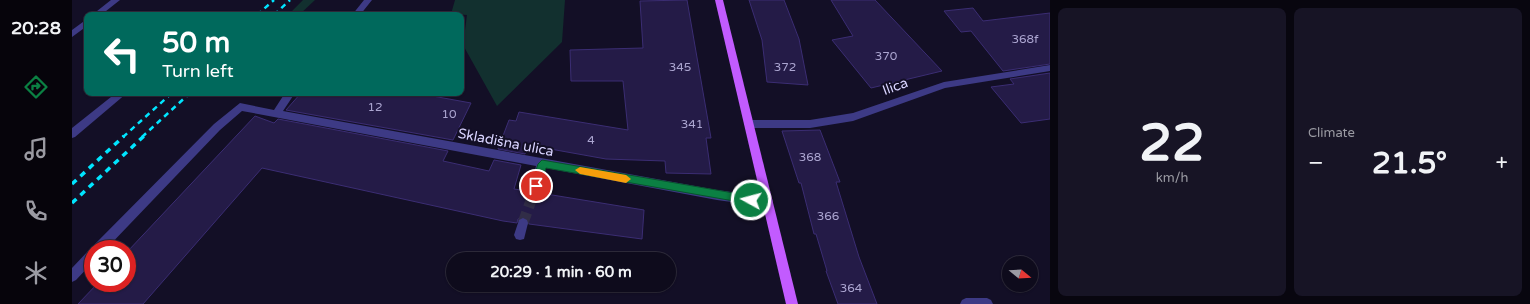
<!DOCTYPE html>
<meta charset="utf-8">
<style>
:root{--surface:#0e0b1c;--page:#171425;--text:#f1f3f6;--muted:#9b9ba3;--line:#2e2b3b;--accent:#0b8043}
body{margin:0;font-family:"Varela Round",sans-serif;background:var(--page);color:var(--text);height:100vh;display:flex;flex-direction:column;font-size:15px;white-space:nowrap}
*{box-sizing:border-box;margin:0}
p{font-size:13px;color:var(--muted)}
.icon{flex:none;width:22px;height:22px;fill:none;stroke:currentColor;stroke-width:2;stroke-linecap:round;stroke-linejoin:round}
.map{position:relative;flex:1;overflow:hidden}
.details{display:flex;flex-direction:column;gap:8px;padding:8px;background:#08060f;width:480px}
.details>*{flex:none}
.hud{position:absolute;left:12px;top:12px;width:380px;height:84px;border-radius:8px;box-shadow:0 1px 3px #0004,0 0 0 1px var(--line);background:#00695c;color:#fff;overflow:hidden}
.needle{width:26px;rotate:108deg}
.tools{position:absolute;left:930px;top:256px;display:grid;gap:8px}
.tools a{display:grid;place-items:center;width:36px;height:36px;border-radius:50%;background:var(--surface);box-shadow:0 1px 3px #0004,0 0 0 1px var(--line);font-size:20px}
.speed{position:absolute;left:12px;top:240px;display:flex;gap:8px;font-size:20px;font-weight:700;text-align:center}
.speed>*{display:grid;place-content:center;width:52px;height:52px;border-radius:50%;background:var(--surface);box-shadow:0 1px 3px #0004,0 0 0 1px var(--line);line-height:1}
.speed .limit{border:6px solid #d22;background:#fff;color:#111}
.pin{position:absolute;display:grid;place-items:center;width:34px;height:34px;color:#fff;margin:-17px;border:2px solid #fff;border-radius:50%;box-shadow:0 1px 4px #0007}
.me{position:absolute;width:44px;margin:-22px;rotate:277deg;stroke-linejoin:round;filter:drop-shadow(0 0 3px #0008)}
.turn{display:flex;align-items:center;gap:14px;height:84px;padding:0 12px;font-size:18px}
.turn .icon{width:52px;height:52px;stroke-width:2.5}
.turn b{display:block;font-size:28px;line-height:34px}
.big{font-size:30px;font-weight:800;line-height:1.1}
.details .card{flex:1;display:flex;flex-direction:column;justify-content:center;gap:6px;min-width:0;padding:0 14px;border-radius:8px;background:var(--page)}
.details .dial{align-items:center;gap:0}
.dial b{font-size:52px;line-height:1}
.heat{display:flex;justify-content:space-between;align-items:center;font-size:22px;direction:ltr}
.details .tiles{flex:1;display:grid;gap:8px;grid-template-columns:repeat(2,1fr)}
.trip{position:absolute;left:374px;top:252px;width:230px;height:40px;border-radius:20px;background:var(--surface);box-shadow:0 1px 3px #0004,0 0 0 1px var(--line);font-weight:800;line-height:40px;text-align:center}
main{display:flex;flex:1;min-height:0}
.tab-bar{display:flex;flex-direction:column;width:72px;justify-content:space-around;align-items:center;background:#06040b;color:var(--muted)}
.tab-bar .icon{width:28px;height:28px}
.tab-bar .on{color:var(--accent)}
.tab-bar b{font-size:18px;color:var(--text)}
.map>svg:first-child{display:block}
</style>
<main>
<nav class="tab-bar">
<b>20:28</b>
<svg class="icon on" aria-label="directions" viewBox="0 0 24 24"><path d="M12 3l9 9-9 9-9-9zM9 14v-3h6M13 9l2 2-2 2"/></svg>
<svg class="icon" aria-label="music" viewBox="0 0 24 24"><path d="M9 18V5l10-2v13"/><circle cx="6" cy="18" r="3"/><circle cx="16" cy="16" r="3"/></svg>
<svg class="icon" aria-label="phone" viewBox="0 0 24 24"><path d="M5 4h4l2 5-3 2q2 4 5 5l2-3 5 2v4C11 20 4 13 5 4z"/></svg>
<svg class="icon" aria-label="climate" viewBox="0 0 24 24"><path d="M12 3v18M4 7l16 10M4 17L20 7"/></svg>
</nav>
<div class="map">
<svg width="978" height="304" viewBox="0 0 978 304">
<rect width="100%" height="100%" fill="#130f26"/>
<path fill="#12302f" d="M231,0H243L227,15H216Z
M383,0H493L490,42L425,106L391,45L395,15L379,14Z"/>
<path fill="#241b47" stroke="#3b2d73" d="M615,0L639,138H634L639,174L594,173L593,161L534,159L456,145L453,154L426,149L437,120L444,121L447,112L556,130L551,81H499L498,50L571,48L568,1Z
M677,0H712L727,39L736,85L695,82L690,40Z
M759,0H803L870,71L799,88L760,40L781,36Z
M901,8L911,21L978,13V64L931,71L899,31L889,32L872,11Z
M978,73V119L949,123L919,87L942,84L938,79Z
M229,93H344L399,103L381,140L214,110Z
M183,116L202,123L206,119L376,151L371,161L417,171L422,160L449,165L442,189L456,191L457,195L461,198L467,196L468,193L572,210L570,239L457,224L456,220L452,217L446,219L445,223L431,221L190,168L71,304H6L26,283H55V252Z
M748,130L768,182H764L787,257L805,304H766L754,271H755L744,234H742L729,183H727L710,131Z"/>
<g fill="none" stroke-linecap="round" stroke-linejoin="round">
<path stroke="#312d47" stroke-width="11" stroke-dasharray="11 5.5" stroke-linecap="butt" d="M451,223L462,192"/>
<path fill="#3d3a85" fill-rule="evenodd" d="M39,0H48L29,15H20Z
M292,0H300L288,15H280Z
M15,19V26L0,37V30Z
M978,65V71L873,88L781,121L738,128H677L672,124L677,120H738L781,113L872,82Z
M44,93H55L3,137L0,138V128Z
M213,93H223L211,111L645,190L696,197L700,199L701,202L700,205L696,207L645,200L474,168L467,192L466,195L462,197L458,195L457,192L464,166L170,111L148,130L34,249H21V262L4,280L0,282V268L17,250L20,249L22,245L142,124L168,103L202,110Z
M451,218L455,220L456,223L452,239L448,240L444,239L442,235L447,220Z
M894,298H915L919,300L921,304H888L890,300Z"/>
<path fill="#c25bff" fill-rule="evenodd" d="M643,0H651L726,304H714Z"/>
<path stroke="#00e5ff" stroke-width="2.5" stroke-dasharray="5.5 4.5" stroke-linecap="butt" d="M185,15L202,0
M202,15L218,0
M51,137L100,93
M70,137L118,93"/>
<path stroke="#00e5ff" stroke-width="3.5" stroke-dasharray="6 5.5" stroke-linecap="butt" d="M0,184L52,136
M0,203L72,136"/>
</g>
<path fill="#0b8043" stroke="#07532c" d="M470,160L679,196L684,200L679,204L474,168L468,186L464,190L459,186L466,164Z"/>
<path fill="#f59e0b" d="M508,167L554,175L559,179L554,183L508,174L503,170Z"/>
<g text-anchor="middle" stroke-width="4" stroke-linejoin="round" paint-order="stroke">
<g font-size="12" fill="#aca6d1">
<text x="953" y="43">368f</text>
<text x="814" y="60">370</text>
<text x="608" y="71">345</text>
<text x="713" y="71">372</text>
<text x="303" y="111">12</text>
<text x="377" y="118">10</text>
<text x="620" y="128">341</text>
<text x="519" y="144">4</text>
<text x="738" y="161">368</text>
<text x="756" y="220">366</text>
<text x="779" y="292">364</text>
</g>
<g font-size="14" fill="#d9d4ff" stroke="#130f26">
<text transform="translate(823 86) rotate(-20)" y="5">Ilica</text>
<text transform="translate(434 142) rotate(11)" y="5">Skladišna ulica</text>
</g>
</g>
</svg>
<div class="tools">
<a><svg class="needle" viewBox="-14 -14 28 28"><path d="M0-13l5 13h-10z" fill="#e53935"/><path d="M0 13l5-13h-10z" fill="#9b9ba3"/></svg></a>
</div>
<div class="speed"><div class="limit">30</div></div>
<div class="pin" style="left:464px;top:186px;background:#d93025"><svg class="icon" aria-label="arrive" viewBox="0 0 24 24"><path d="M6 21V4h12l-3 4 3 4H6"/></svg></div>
<svg class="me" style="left:679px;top:200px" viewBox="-20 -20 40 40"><circle r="17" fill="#0b8043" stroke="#fff" stroke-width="3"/><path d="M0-11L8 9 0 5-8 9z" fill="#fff"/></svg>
<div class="trip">20:29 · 1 min · 60 m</div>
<div class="hud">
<div class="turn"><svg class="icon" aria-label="left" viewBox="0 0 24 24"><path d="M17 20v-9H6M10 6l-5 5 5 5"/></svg><div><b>50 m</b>Turn left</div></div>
</div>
</div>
<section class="details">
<div class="tiles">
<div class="card dial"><b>22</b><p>km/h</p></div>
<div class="card"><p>Climate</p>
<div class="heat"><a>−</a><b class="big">21.5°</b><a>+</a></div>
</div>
</div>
</section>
</main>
